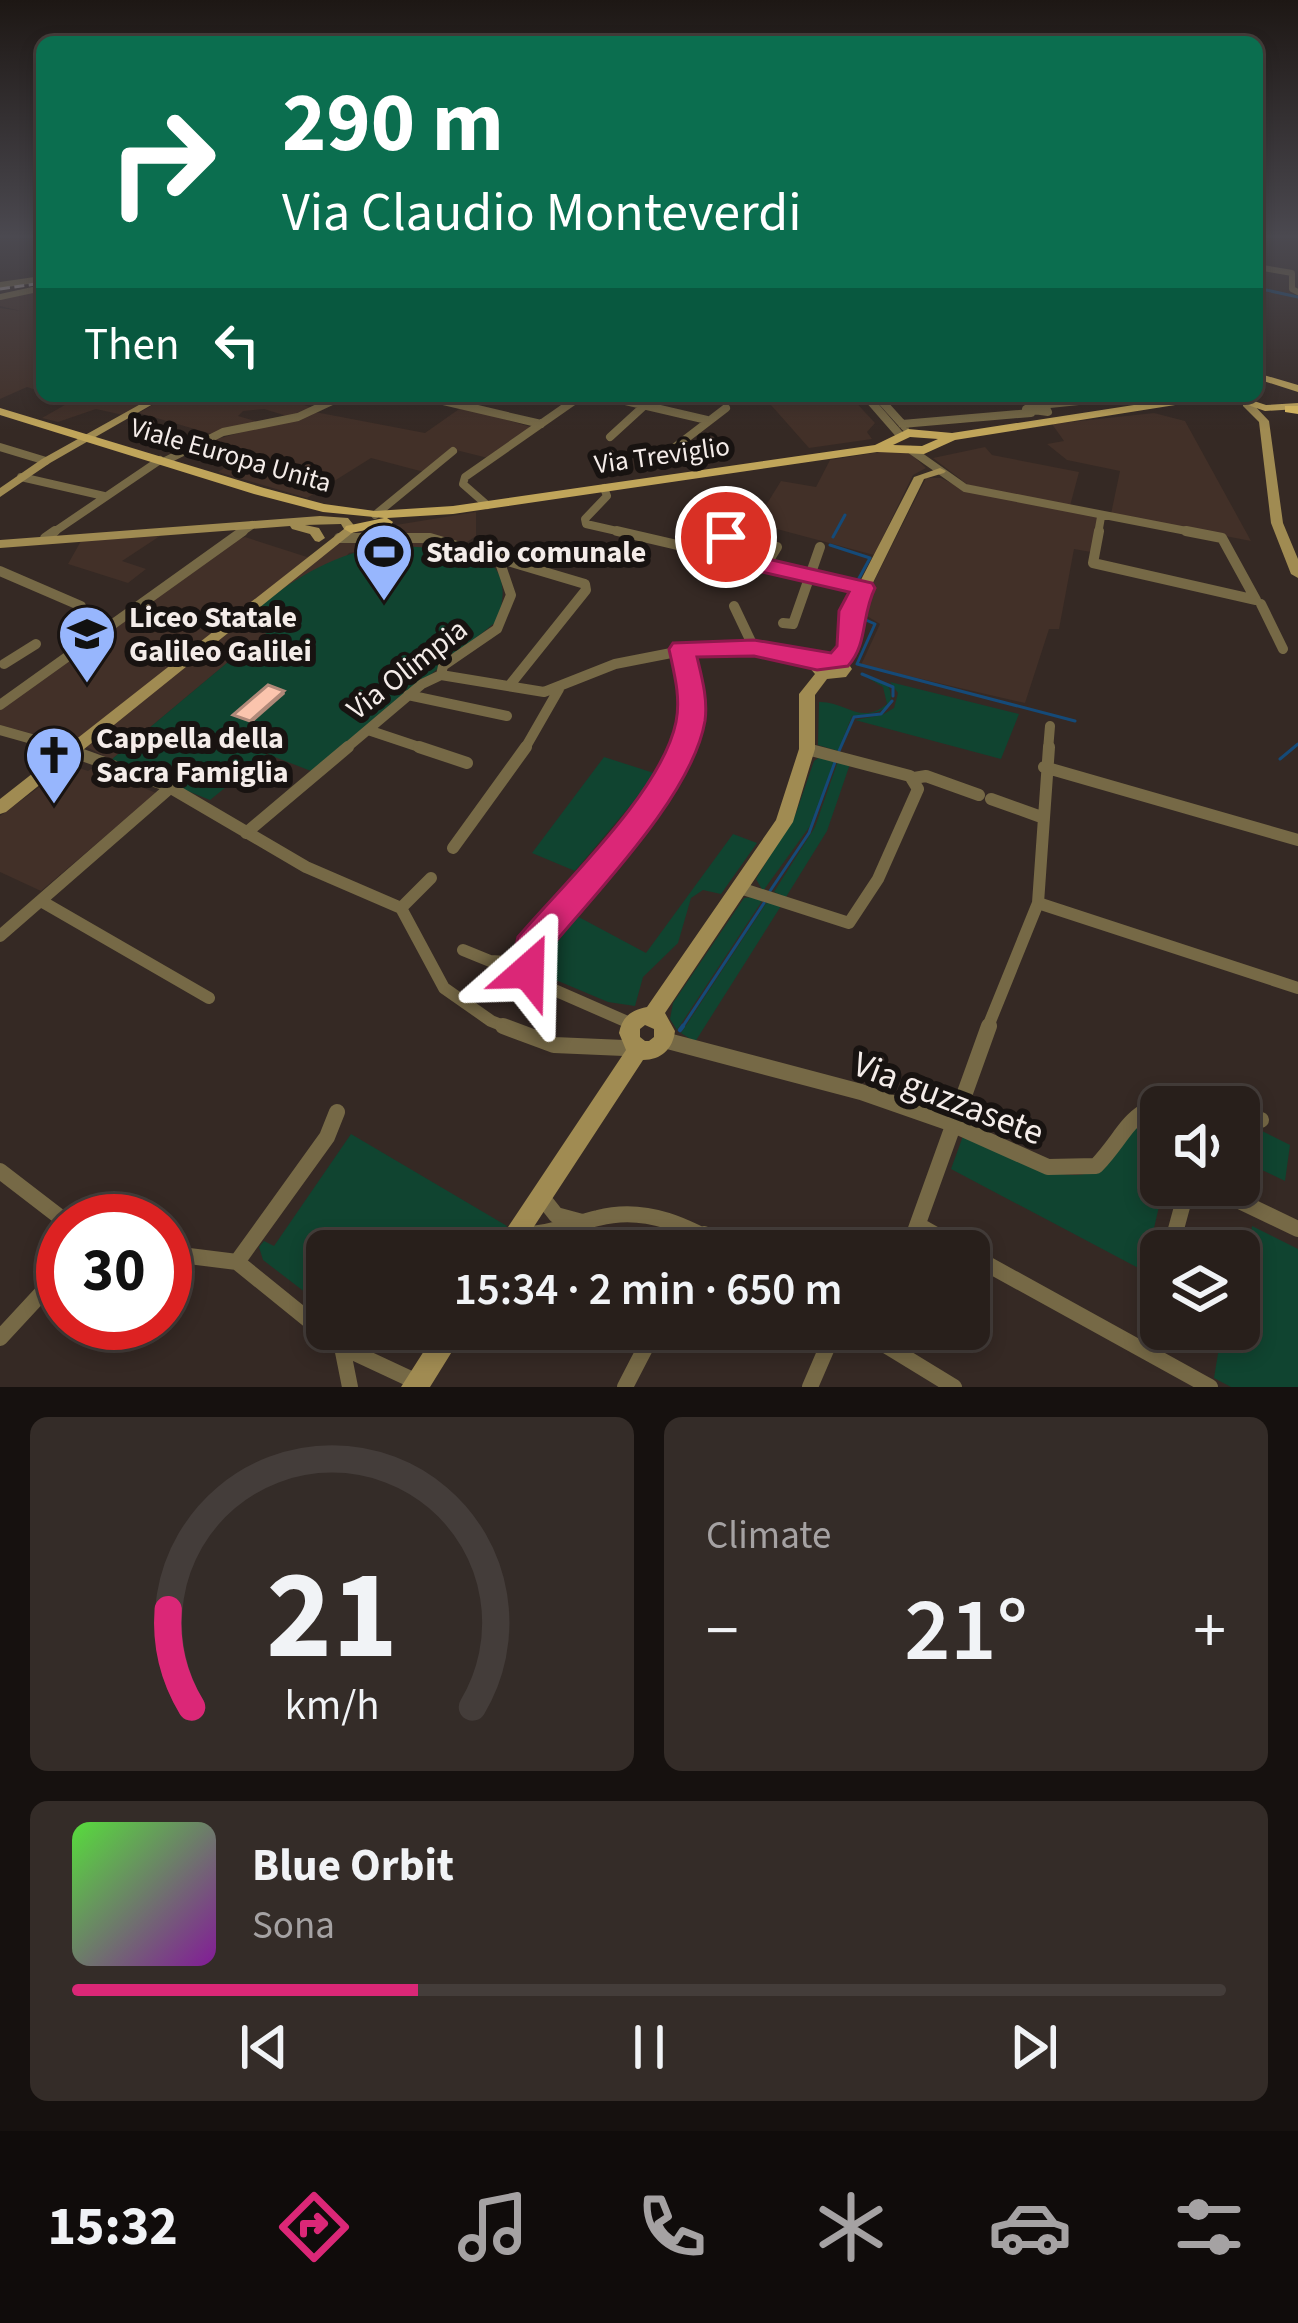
<!DOCTYPE html>
<meta charset="utf-8">
<style>
:root{--surface:#281f1b;--page:#342c28;--text:#f1f3f6;--muted:#a5a2a3;--line:#443d3a;--accent:#db2777}
body{margin:0;font-family:"Source Sans 3",sans-serif;background:var(--page);color:var(--text);height:100vh;display:flex;flex-direction:column;font-size:45px;white-space:nowrap}
*{box-sizing:border-box;margin:0}
p{font-size:39px;color:var(--muted)}
.icon{flex:none;width:66px;height:66px;fill:none;stroke:currentColor;stroke-width:2;stroke-linecap:round;stroke-linejoin:round}
.map{position:relative;height:1387px;overflow:hidden}
.side{display:flex;flex-direction:column;gap:30px;padding:30px;background:#16110f;flex:1}
.side>*{flex:none}
.top-card{position:absolute;left:36px;top:36px;width:1227px;height:366px;border-radius:18px;box-shadow:0 6px 18px #0003,0 0 0 3px var(--line);background:#0b6e4f;color:#fff;overflow:hidden}
.buttons{position:absolute;left:1140px;top:1086px;display:grid;gap:24px}
.buttons a{display:grid;place-items:center;width:120px;height:120px;border-radius:18px;background:var(--surface);box-shadow:0 6px 18px #0003,0 0 0 3px var(--line);font-size:60px}
.speed{position:absolute;left:36px;top:1194px;display:flex;gap:24px;font-size:60px;font-weight:700;text-align:center}
.speed>*{display:grid;place-content:center;width:156px;height:156px;border-radius:50%;background:var(--surface);box-shadow:0 6px 18px #0003,0 0 0 3px var(--line);line-height:1}
.speed .limit{border:18px solid #d22;background:#fff;color:#111}
.pin{position:absolute;display:grid;place-items:center;width:102px;height:102px;color:#fff;margin:-51px;border:6px solid #fff;border-radius:50%;box-shadow:0 3px 12px #0007}
.me{position:absolute;width:132px;margin:-66px;rotate:25deg;stroke-linejoin:round;filter:drop-shadow(0 0 9px #0008)}
.turn{display:flex;align-items:center;gap:42px;height:252px;padding:0 48px;font-size:54px}
.turn .icon{width:156px;height:156px;stroke-width:2.5}
.turn b{display:block;font-size:84px;line-height:102px}
.then{display:flex;align-items:center;height:114px;padding:0 48px;background:#0003;gap:24px;font-size:45px}
.big{font-size:90px;font-weight:600;line-height:1.1}
.side .tile{flex:1;display:flex;flex-direction:column;justify-content:center;gap:18px;min-width:0;padding:0 42px;border-radius:18px;background:var(--page)}
.side .dial{align-items:center;gap:0}
.dial svg{height:312px;overflow:visible;fill:none;stroke:var(--line);stroke-width:7;stroke-linecap:round;text-anchor:middle}
.dial text{fill:var(--text);stroke:none}
.song{display:flex;align-items:center;gap:36px}
.cover{width:144px;height:144px;border-radius:18px;background:linear-gradient(135deg,hsl(110 70% 55%),hsl(290 70% 35%))}
.played{height:12px;border-radius:6px;background:linear-gradient(90deg,var(--accent) 30%,var(--line) 30%)}
.keys{display:flex;justify-content:space-around;direction:ltr}
.heat{display:flex;justify-content:space-between;align-items:center;font-size:66px;direction:ltr}
.side .tiles{flex:1;display:grid;gap:30px;grid-template-columns:1fr 1fr}
.tile:last-child{grid-column:span 2}
.trip{position:absolute;left:306px;top:1230px;width:684px;height:120px;border-radius:18px;background:var(--surface);box-shadow:0 6px 18px #0003,0 0 0 3px var(--line);font-weight:600;line-height:120px;text-align:center}
.tab-bar{display:flex;height:192px;justify-content:space-around;align-items:center;background:#100c0b;color:var(--muted)}
.tab-bar .icon{width:84px;height:84px}
.tab-bar .on{color:var(--accent)}
.tab-bar b{font-size:54px;color:var(--text)}
.map>svg:first-child{display:block}
</style>
<div class="map">
<svg width="1298" height="1387" viewBox="0 0 1298 1387">
<rect width="100%" height="100%" fill="#352924"/>
<path fill="#423028" d="M42,289V392L27,387L0,399V308L21,311L0,306V299Z
M55,396H157L123,415L96,409L58,422L42,418L70,402Z
M168,396L188,401L198,396H272L314,408L290,417L264,409L243,411L238,416L266,424L212,434L139,413Z
M763,396H850L875,423L867,432L872,439L809,448Z
M462,407L531,427L488,458L452,449L424,472L371,458L307,498L218,472L248,453L210,441L315,412L425,433Z
M1154,413L1185,421L1251,541L1111,514L1120,471L1067,460L1047,444L1064,441L1052,424Z
M985,447L992,455L1079,472L1070,506L968,485L933,458Z
M892,450L911,454L926,468L913,475L874,555L755,523L781,481L816,487L830,460Z
M926,478H941L965,490L1099,517L1091,552L1074,549L1059,629H1049L1025,703L861,665L880,624L859,611Z
M476,512V536L451,553L389,546L349,553L280,639L268,649L240,652L111,760L74,740L62,742L0,725V709L229,543L245,537L307,557L365,530Z
M160,536L122,561L146,569L128,583L68,564L81,541Z
M76,760L83,763L79,768L88,771L94,767L156,793L41,891L0,872V816Z"/>
<path fill="#104430" d="M389,545C443,551 525,539 497,621L311,771L267,754L210,800L111,760L240,652L268,649L279,640L265,633L257,608C301,574 334,554 389,545Z
M863,675L888,685C900,712 872,714 852,716L838,751L818,745L819,702C845,701 861,726 887,704L883,687Z
M890,682L1019,714L1001,759L855,720L882,715L894,708L898,693Z
M821,756L835,759L810,826L763,891L756,879L796,813L814,761Z
M604,757L657,774L575,871L532,853Z
M838,761L850,764L827,831L786,897L774,892L815,827Z
M733,834L757,843L721,894L703,890L691,898L678,943L643,977L635,1006L608,1002L544,975L537,968L539,948L549,947L575,915L646,953Z
M753,897L762,901L677,1030L670,1019L673,1003L744,898Z
M767,902L781,906L695,1042L681,1033Z
M1161,1107L1164,1185L1144,1271L951,1169L963,1136C994,1149 1071,1193 1099,1167C1122,1147 1133,1122 1161,1107Z
M1239,1127L1258,1129L1290,1145L1285,1181L1239,1159Z
M351,1134L507,1226L489,1251H327V1309L263,1260L259,1247L264,1241L274,1246Z
M1252,1226L1298,1249V1387H1231L1214,1378L1222,1329H1239Z"/>
<g fill="none" stroke-linecap="round" stroke-linejoin="round">
<path stroke="#154a78" stroke-width="3" d="M1257,288L1298,297
M833,537L845,515
M830,545L870,558L857,582
M844,612L852,591
M859,617L875,624L857,664L1075,721
M862,674L893,687V696
M839,751L854,717L881,714L892,701
M1280,759L1298,744
M770,891L809,833L835,762
M681,1029L764,903"/>
<path stroke="#154a78" stroke-width="4.5" d="M680,1030L683,1026"/>
<path stroke="#766946" stroke-width="6" d="M1257,267L1292,273V289L1298,292
M0,285L42,279
M0,297L42,288"/>
<path stroke="#766946" stroke-width="8" d="M422,396L541,424
M604,396L707,420
M866,396L900,435
M877,396L905,427
M1037,405L1046,408L1048,412L1026,409Z
M1040,405L1127,396
M902,424L1031,413
M610,437L645,405
M0,447L46,461
M911,450L965,488L1202,534
M165,461L223,432L298,417L343,396
M653,464L726,408
M21,477L104,496
M604,488L607,496L585,519L586,524L630,534
M487,505L463,484L465,477L581,396
M375,515L453,451
M51,534L160,460
M239,534L252,525
M1098,534L1101,517"/>
<path stroke="#766946" stroke-width="10" d="M617,531L863,588
M1099,531L1093,563L1256,600L1222,538L1186,531
M45,538L55,531
M339,538H430L585,584L586,590L509,686
M688,548L700,531
M715,554L726,537
M765,566L777,547
M0,571L81,606
M1261,604L1283,649
M734,606L754,648
M783,623L793,624L820,547
M4,664L36,644
M441,675L544,692L615,664L707,646L765,650L817,662
M408,695L507,716
M0,705L243,531
M0,730L71,750
M368,730L428,750
M344,750L422,684L441,675L443,666L497,629L511,595L498,557
M524,750L559,689
M679,750L689,689L682,649
M1048,750L1050,726"/>
<path stroke="#766946" stroke-width="12" d="M60,747L166,785L306,867L401,908L444,988L491,1021L511,1029
M419,747L467,763
M1044,767L1298,840
M914,778L926,776L979,795
M991,799L1044,818
M246,833L348,747
M453,848L526,747
M740,888L849,923L878,879L918,789L910,776L807,749
M41,901L209,998
M1038,903L1298,988
M401,908L431,878
M0,936L171,787
M463,950L490,961L526,963
M632,1024L536,982L526,958C561,880 654,834 680,747
M987,1029L1038,903L1049,747"/>
<path stroke="#766946" stroke-width="16" d="M503,1026L554,1045L624,1048L632,1043
M664,1040L861,1092L947,1122L1048,1167L1096,1166C1129,1132 1132,1098 1187,1107
M1239,1122L1261,1120
M0,1171L65,1221
M1206,1185L1298,1229
M541,1196L556,1215L582,1222
M918,1225L964,1251
M515,1234C545,1236 569,1225 598,1218C647,1205 689,1227 731,1251
M696,1251L704,1234
M908,1251L989,1026
M1170,1251L1188,1185
M165,1253L237,1262L342,1347L417,1382
M969,1254L1210,1387
M237,1262L327,1137L337,1112
M859,1329L954,1387
M0,1338L63,1270
M342,1347L350,1387
M1150,1353L1161,1298
M625,1387L655,1329
M810,1387L835,1329"/>
<path fill="#a08b52" fill-rule="evenodd" d="M155,396H167L50,463L0,497V488L42,459Z
M1243,402H1251L1269,421L1283,523L1298,559V578L1291,574L1271,523L1259,422L1243,406Z
M940,468L946,471L944,473L924,479L861,607L854,647L846,660L852,669L846,677L827,679L815,695V749L793,822L665,1013L675,1031C673,1049 661,1060 643,1060L518,1251H492L626,1050L619,1033C622,1017 631,1010 647,1007L776,820L799,749V694L815,674L809,667C814,654 822,655 835,655L838,652L847,607L914,477ZM824,665H835L837,669H827ZM645,1025L654,1029V1037L649,1041H645L640,1037V1029Z
M320,516L348,518L357,529L6,812L0,814V799L344,529L341,524L305,525L319,528L325,538L319,542L315,541L310,534L292,529L290,526L0,548V540Z
M438,1329H466L430,1387H401Z"/>
<path fill="#c0a55a" fill-rule="evenodd" d="M1257,373L1298,385V392L1257,379Z
M1192,396H1219L1213,399L955,440L924,454L877,452L453,514L387,518L393,522L391,525L351,533L344,529L346,526L384,518L323,512L254,494L0,415V408L264,488L324,504L375,511L453,506L875,445L908,429L952,433ZM910,437L938,439L922,446L893,445Z
M1222,396H1239L1266,405L1298,403V409L1265,411Z"/>
<path fill="#debd60" fill-rule="evenodd" d="M1285,406H1298V414L1285,412Z"/>
<path stroke="#a89e9a" stroke-width="3" stroke-dasharray="10 4.5" stroke-linecap="butt" d="M0,289L42,283"/>
</g>
<path fill="#b08979" d="M284,691L285,694L251,724L250,721Z"/>
<path fill="#fbc4ad" stroke="#b08979" stroke-width="3" d="M268,685L284,691L250,721L233,715Z"/>
<linearGradient id="sky" x2="0" y2="1"><stop stop-color="#1d1714"/><stop offset="0.55" stop-color="#4b4950"/><stop offset="1" stop-color="#4b4950" stop-opacity="0"/></linearGradient>
<rect width="1298" height="430" fill="url(#sky)"/>
<path fill="#db2777" stroke="#8e194d" stroke-width="3" d="M726,531L737,537L729,550L872,583L875,588C861,616 868,644 848,666L817,670L754,656L697,657C702,678 708,699 705,721C692,796 596,892 547,952L541,982L528,986L516,982L510,971L518,937C565,882 662,791 676,722C681,697 674,673 669,649L673,643L754,640L831,653L837,646L839,611L849,592L706,559L703,554L718,533Z"/>
<defs>
<symbol id="stadium-pin" viewBox="-11 -11 22 30"><path d="M0 17L-7.5 6A9.5 9.5 0 1 1 7.5 6Z" fill="#97b6fd" stroke="#181311"/><path d="M0-5a6.5 5 0 1 0 0 10a6.5 5 0 1 0 0-10ZM-3.5-1.8h7v3.6h-7Z" fill="#111"/></symbol>
<symbol id="school-pin" viewBox="-11 -11 22 30"><path d="M0 17L-7.5 6A9.5 9.5 0 1 1 7.5 6Z" fill="#97b6fd" stroke="#181311"/><path d="M0-5L7-2L0 1L-7-2ZM-4 1L0 2.5L4 1V4Q0 6-4 4Z" fill="#111"/></symbol>
<symbol id="church-pin" viewBox="-11 -11 22 30"><path d="M0 17L-7.5 6A9.5 9.5 0 1 1 7.5 6Z" fill="#97b6fd" stroke="#181311"/><path d="M-1.2-6h2.4v3.5h3.3v2.4h-3.3V6h-2.4V-.1h-3.3v-2.4h3.3Z" fill="#111"/></symbol>
</defs>
<g fill-rule="evenodd">
<use href="#stadium-pin" x="351" y="519" width="66" height="90"/>
<use href="#school-pin" x="54" y="601" width="66" height="90"/>
<use href="#church-pin" x="21" y="722" width="66" height="90"/>
</g>
<g text-anchor="middle" stroke-width="12" stroke-linejoin="round" paint-order="stroke">
<g font-size="27" fill="#f4ece9" stroke="#181311">
<text transform="translate(231 455) rotate(16)" y="9">Viale Europa Unita</text>
<text transform="translate(662 455) rotate(-8)" y="9">Via Treviglio</text>
</g>
<g font-size="30" font-weight="bold" fill="#f4ece9" stroke="#181311" text-anchor="start">
<text x="426" y="562">Stadio comunale</text>
<text x="129" y="627">Liceo Statale<tspan x="129" dy="34">Galileo Galilei</tspan></text>
<text x="96" y="748">Cappella della<tspan x="96" dy="34">Sacra Famiglia</tspan></text>
</g>
<g font-size="30" fill="#f4ece9" stroke="#181311">
<text transform="translate(407 669) rotate(-38)" y="10">Via Olimpia</text>
</g>
<g font-size="36" fill="#f4ece9" stroke="#181311">
<text transform="translate(949 1097) rotate(21)" y="13">Via guzzasete</text>
</g>
</g>
</svg>
<div class="buttons">
<a><svg class="icon" aria-label="sound" viewBox="0 0 24 24"><path d="M4 9h4l5-4v14l-5-4H4zM17 9q2 3 0 6"/></svg></a>
<a><svg class="icon" aria-label="layers" viewBox="0 0 24 24"><path d="M12 4l9 5-9 5-9-5zM3 14l9 5 9-5"/></svg></a>
</div>
<div class="speed"><div class="limit">30</div></div>
<div class="pin" style="left:726px;top:537px;background:#d93025"><svg class="icon" aria-label="arrive" viewBox="0 0 24 24"><path d="M6 21V4h12l-3 4 3 4H6"/></svg></div>
<svg class="me" style="left:528px;top:971px" viewBox="-20 -20 40 40"><path d="M0-17L14 15 0 8-14 15z" fill="#db2777" stroke="#fff" stroke-width="4"/></svg>
<div class="trip">15:34 · 2 min · 650 m</div>
<div class="top-card">
<div class="turn"><svg class="icon" aria-label="right" viewBox="0 0 24 24"><path d="M7 20v-9h11M14 6l5 5-5 5"/></svg><div><b>290 m</b>Via Claudio Monteverdi</div></div>
<div class="then">Then<svg class="icon" aria-label="left" viewBox="0 0 24 24"><path d="M17 20v-9H6M10 6l-5 5 5 5"/></svg></div>
</div>
</div>
<section class="side">
<div class="tiles">
<div class="tile dial"><svg viewBox="0 0 100 80">
<path d="M14 69A42 42 0 1 1 86 69"/>
<path d="M14 69A42 42 0 0 1 8 44" stroke="#db2777"/>
<text x="50" y="56" font-size="32" font-weight="700">21</text>
<text x="50" y="72" font-size="11">km/h</text>
</svg></div>
<div class="tile"><p>Climate</p>
<div class="heat"><a>−</a><b class="big">21°</b><a>+</a></div>
</div>
<div class="tile">
<div class="song"><i class="cover"></i><div><b>Blue Orbit</b><p>Sona</p></div></div>
<div class="played"></div>
<div class="keys"><svg class="icon" aria-label="previous" viewBox="0 0 24 24"><path d="M18 5L8 12l10 7zM5 5v14"/></svg><svg class="icon" aria-label="pause" viewBox="0 0 24 24"><path d="M8 5v14M16 5v14"/></svg><svg class="icon" aria-label="next" viewBox="0 0 24 24"><path d="M6 5l10 7-10 7zM19 5v14"/></svg></div>
</div>
</div>
</section>
<nav class="tab-bar">
<b>15:32</b>
<svg class="icon on" aria-label="directions" viewBox="0 0 24 24"><path d="M12 3l9 9-9 9-9-9zM9 14v-3h6M13 9l2 2-2 2"/></svg>
<svg class="icon" aria-label="music" viewBox="0 0 24 24"><path d="M9 18V5l10-2v13"/><circle cx="6" cy="18" r="3"/><circle cx="16" cy="16" r="3"/></svg>
<svg class="icon" aria-label="phone" viewBox="0 0 24 24"><path d="M5 4h4l2 5-3 2q2 4 5 5l2-3 5 2v4C11 20 4 13 5 4z"/></svg>
<svg class="icon" aria-label="climate" viewBox="0 0 24 24"><path d="M12 3v18M4 7l16 10M4 17L20 7"/></svg>
<svg class="icon" aria-label="car" viewBox="0 0 24 24"><path d="M5 17H2v-5l4-1 3-4h7l3 4 3 1v5h-3M9 17h6M6 11h13"/><circle cx="7" cy="17" r="2"/><circle cx="17" cy="17" r="2"/></svg>
<svg class="icon" aria-label="filters" viewBox="0 0 24 24"><path d="M4 7h16M4 17h16"/><circle cx="9" cy="7" r="2"/><circle cx="15" cy="17" r="2"/></svg>
</nav>
